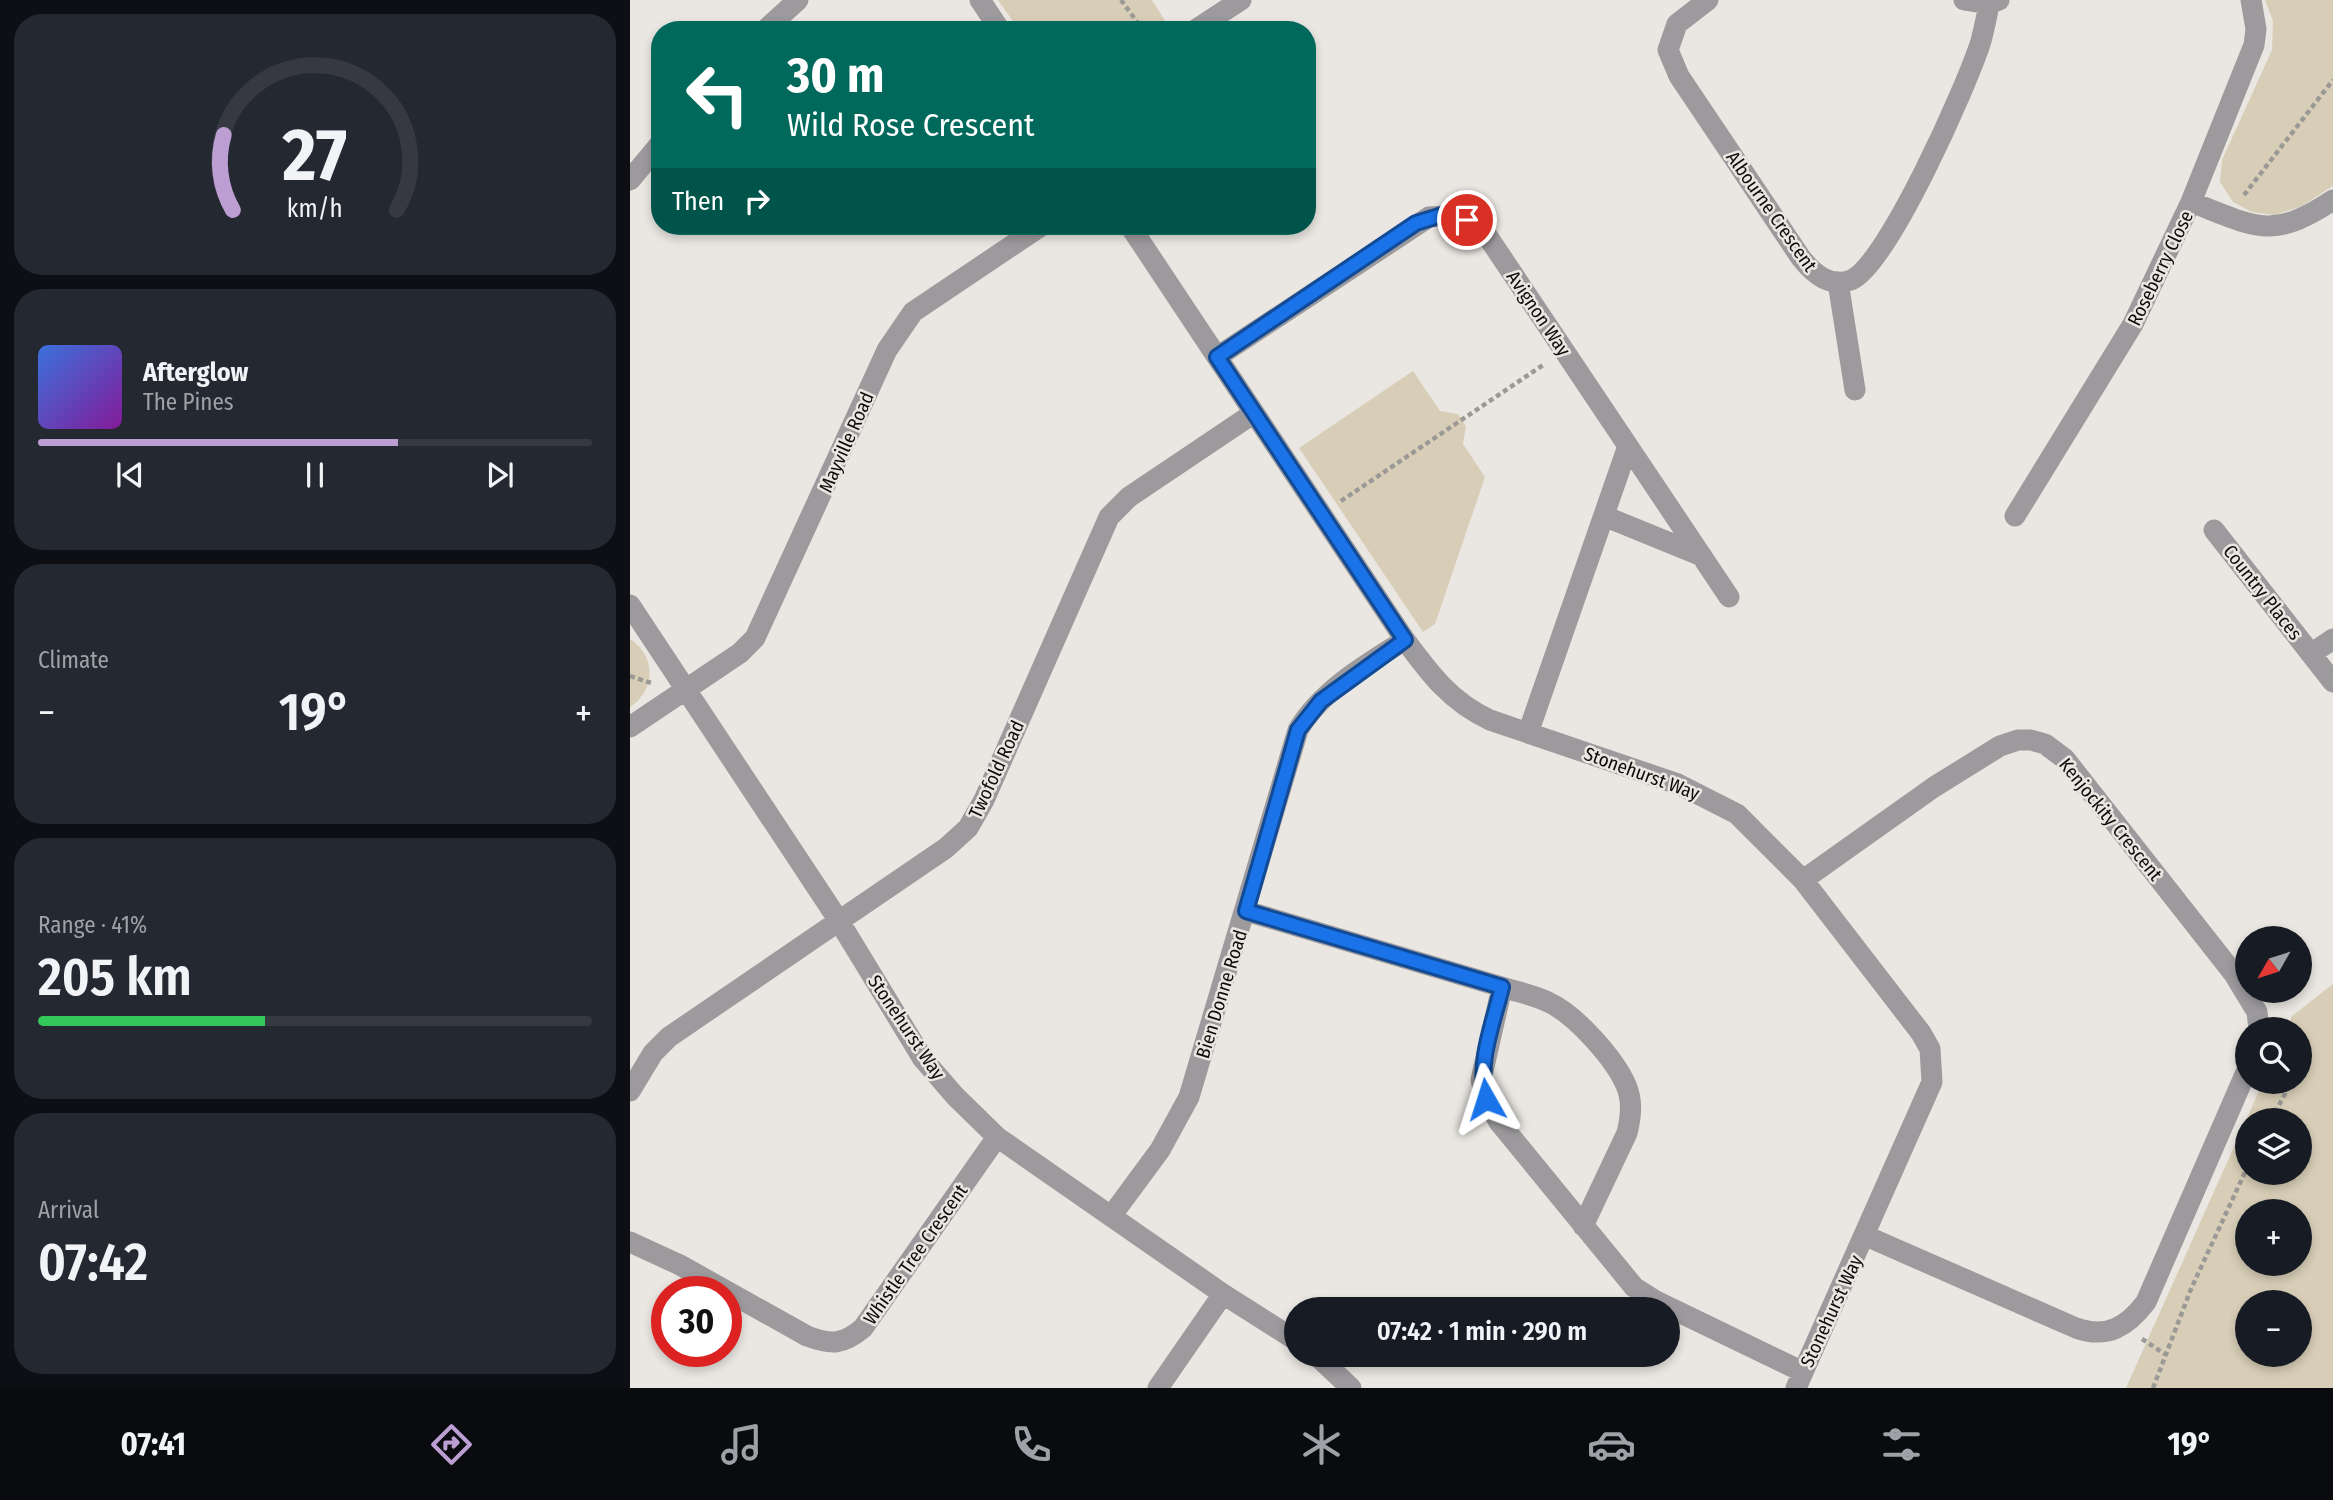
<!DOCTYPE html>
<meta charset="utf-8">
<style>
:root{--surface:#171b24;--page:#242831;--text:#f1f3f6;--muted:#9ea1a6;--line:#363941;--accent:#bc9ed3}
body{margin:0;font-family:"Fira Sans Condensed",sans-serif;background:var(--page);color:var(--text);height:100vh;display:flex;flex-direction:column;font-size:26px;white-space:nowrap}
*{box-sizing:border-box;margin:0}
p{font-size:23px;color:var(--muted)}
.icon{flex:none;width:38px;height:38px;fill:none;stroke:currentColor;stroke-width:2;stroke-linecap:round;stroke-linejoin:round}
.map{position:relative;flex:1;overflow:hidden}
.drawer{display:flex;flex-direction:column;gap:14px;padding:14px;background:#0d0f14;width:630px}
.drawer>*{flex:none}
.top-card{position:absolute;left:21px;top:21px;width:665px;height:214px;border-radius:28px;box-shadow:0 4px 10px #0003;background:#00695c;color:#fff;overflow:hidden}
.needle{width:46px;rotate:231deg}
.fabs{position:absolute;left:1605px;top:926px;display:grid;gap:14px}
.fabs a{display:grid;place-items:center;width:77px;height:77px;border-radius:50%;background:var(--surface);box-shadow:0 4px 10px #0003;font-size:35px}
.speed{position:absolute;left:21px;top:1276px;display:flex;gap:14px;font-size:35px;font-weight:700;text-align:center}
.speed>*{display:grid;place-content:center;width:91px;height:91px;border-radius:50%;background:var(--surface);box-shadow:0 4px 10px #0003;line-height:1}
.speed .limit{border:10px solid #d22;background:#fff;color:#111}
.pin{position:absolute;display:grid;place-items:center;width:60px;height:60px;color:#fff;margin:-30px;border:4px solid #fff;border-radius:50%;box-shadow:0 2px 7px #0007}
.me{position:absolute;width:77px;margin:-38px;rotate:354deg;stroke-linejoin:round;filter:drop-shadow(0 0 5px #0008)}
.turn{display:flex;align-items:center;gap:24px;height:147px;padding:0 21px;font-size:32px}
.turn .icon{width:91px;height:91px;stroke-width:2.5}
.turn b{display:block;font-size:49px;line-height:60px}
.then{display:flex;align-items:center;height:66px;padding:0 21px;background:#0003;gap:14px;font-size:26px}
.big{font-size:52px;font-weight:600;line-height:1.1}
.drawer .card{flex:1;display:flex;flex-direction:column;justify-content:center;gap:10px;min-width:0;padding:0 24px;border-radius:28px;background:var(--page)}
.drawer .dial{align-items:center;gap:0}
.dial svg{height:182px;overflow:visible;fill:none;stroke:var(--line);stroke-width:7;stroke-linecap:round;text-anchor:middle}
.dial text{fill:var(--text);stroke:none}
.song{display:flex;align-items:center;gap:21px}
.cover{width:84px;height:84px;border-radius:10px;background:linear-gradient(135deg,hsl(220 70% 55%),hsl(290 70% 35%))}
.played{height:7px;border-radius:4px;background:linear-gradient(90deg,var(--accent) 65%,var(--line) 65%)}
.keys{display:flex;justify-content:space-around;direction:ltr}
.heat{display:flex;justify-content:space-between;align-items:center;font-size:38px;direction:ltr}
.charge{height:10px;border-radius:5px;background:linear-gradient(90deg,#34c759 41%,var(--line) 0)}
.trip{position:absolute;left:654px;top:1297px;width:396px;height:70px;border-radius:35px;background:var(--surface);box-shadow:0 4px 10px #0003;font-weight:600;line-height:70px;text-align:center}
.tab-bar{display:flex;height:112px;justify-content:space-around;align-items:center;background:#090b0e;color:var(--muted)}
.tab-bar .icon{width:49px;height:49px}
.tab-bar .active{color:var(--accent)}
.tab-bar b{font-size:32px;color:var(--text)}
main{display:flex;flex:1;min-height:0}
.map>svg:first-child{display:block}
</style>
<main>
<section class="drawer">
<div class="card dial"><svg viewBox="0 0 100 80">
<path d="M14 69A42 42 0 1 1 86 69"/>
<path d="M14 69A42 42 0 0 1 10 36" stroke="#bc9ed3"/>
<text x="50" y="56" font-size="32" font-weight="700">27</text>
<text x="50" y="72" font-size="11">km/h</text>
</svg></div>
<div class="card">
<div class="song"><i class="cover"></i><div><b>Afterglow</b><p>The Pines</p></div></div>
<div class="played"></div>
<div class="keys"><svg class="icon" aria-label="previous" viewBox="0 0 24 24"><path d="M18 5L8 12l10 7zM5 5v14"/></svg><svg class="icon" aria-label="pause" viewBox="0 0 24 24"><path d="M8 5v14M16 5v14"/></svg><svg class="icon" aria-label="next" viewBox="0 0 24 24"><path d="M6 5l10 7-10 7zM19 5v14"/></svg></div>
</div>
<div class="card"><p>Climate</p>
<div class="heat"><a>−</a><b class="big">19°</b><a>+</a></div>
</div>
<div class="card"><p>Range · 41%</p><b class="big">205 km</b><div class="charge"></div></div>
<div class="card"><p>Arrival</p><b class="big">07:42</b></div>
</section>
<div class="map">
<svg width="1703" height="1388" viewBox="0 0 1703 1388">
<rect width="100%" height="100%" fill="#eae7e2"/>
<path fill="#d8ceb7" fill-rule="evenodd" d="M368,0H522L541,30H389Z
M1635,0H1703V186L1670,207L1644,215L1622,212L1603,202L1590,182L1592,160L1642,50L1643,21Z
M783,371L810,411L828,414L836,426L833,444L855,477L805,624L793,632L669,448Z
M0,639C27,656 25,691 0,707Z
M1703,984V1388H1496L1633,1082H1670V1029H1657L1662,1016ZM1670,1120V1172H1617V1120ZM1670,1211V1264H1617V1211ZM1617,1302H1670V1354H1617Z"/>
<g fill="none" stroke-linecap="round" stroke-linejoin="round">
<path stroke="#9b9995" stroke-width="4.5" stroke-dasharray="5 3.5" stroke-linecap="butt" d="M491,0L513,30
M1614,195L1703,80
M711,501L913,365
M0,676L21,683
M1641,1120L1655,1094L1657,1082
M1512,1339L1535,1354
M1523,1388L1561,1289L1617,1168"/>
<path stroke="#9c9a9c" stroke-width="21" d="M350,0L370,30
M1078,0L1047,24L1038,50L1049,76L1171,258C1183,273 1199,288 1221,280C1257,266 1338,83 1351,41C1354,29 1357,16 1359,4
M1334,0L1359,4L1369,0
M135,30L168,0
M565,30L611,0
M0,180L30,144
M1561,202C1626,227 1641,241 1703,200
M500,226L775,640C800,674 821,702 860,720L1048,784L1107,814L1173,880L1291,1033L1300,1049L1302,1082L1166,1388
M1208,282L1225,390
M587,357L799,217C824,214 841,219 858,237L998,446L898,733
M998,446L1099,597
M974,516L1072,556
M1385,516L1503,324L1561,202L1624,45L1626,29L1621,0
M1584,530L1703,682
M0,605L209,921L293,1059L325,1096L367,1137L593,1294L667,1341
M1681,654L1703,639
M0,727L110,653L125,638L257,350L283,312L411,226
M1173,880L1304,787L1370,746L1388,740H1401L1415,744L1435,759L1604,974L1627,1012L1629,1029
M616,911L872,987L851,1080L856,1099L869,1122L1004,1287L1026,1301L1173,1372
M872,987C887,992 904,995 918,1002C945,1014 984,1058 996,1085C1003,1101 1001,1117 997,1133L953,1226
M0,1091L23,1053L39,1037L316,848L338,828L354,800L479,517L499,497L624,413
M482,1215L530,1150L559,1097L668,730C691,691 736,664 775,640
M1236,1236L1446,1328C1477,1339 1497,1327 1516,1302L1617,1070
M0,1242L50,1265L177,1336C201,1345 213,1345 233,1328L367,1137
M685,1354L721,1388
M528,1388L593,1294"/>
</g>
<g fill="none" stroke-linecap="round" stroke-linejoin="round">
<defs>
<path id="route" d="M837,220L812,215L786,223L587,357L775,640L691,701L668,730L616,911L872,987C863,1024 847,1062 856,1099"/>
</defs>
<use href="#route" stroke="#114b97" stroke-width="18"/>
<use href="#route" stroke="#1a73e8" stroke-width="12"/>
</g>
<g text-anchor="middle" stroke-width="5" stroke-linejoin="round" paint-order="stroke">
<g font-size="19" fill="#0e0d0b" stroke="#eae7e2">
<text transform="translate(1142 211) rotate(55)" y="7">Albourne Crescent</text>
<text transform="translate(1530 268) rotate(-64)" y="7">Roseberry Close</text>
<text transform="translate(909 313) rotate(56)" y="7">Avignon Way</text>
<text transform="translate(216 442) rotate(-66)" y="7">Mayville Road</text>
<text transform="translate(1633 592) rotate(52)" y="7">Country Places</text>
<text transform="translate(366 769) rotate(-65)" y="7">Twofold Road</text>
<text transform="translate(1012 773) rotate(20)" y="7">Stonehurst Way</text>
<text transform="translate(1481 819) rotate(51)" y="7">Kenjockity Crescent</text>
<text transform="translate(591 994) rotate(-73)" y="7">Bien Donne Road</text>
<text transform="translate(277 1027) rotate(56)" y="7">Stonehurst Way</text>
<text transform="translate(285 1254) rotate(-55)" y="7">Whistle Tree Crescent</text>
<text transform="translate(1201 1311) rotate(-65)" y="7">Stonehurst Way</text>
</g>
</g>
</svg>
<div class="fabs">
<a><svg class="needle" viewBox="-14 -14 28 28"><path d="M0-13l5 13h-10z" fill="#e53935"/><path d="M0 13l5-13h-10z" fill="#9ea1a6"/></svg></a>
<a><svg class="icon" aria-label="search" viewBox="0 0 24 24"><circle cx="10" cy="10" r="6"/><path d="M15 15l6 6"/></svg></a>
<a><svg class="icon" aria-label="layers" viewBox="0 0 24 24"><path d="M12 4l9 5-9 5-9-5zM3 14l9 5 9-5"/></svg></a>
<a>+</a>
<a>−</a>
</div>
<div class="speed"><div class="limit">30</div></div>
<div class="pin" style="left:837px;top:220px;background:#d93025"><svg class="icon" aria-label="arrive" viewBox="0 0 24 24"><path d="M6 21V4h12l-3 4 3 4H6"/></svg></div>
<svg class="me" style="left:856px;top:1099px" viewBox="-20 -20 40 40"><path d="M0-17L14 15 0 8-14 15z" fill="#1a73e8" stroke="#fff" stroke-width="4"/></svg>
<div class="trip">07:42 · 1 min · 290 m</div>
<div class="top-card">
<div class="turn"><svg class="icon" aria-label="left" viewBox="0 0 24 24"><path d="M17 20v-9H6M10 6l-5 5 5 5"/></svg><div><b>30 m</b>Wild Rose Crescent</div></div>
<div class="then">Then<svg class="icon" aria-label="right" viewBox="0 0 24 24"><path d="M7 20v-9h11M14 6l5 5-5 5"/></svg></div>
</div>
</div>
</main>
<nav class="tab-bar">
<b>07:41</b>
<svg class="icon active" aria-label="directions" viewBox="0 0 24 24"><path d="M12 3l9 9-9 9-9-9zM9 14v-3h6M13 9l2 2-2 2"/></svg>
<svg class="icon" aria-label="music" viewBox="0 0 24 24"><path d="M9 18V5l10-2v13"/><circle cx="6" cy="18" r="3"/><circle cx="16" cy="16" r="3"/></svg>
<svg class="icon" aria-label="phone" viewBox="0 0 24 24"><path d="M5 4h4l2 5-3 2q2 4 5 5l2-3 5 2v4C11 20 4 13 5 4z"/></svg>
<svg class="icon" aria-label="climate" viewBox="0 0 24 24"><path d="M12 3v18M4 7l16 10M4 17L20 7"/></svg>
<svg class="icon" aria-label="car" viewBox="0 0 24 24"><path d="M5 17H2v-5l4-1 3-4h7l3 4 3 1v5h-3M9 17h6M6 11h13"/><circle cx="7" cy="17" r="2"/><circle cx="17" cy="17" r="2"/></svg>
<svg class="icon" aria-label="filters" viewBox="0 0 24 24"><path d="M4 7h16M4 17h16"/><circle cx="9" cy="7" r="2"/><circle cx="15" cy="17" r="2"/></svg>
<b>19°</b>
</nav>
